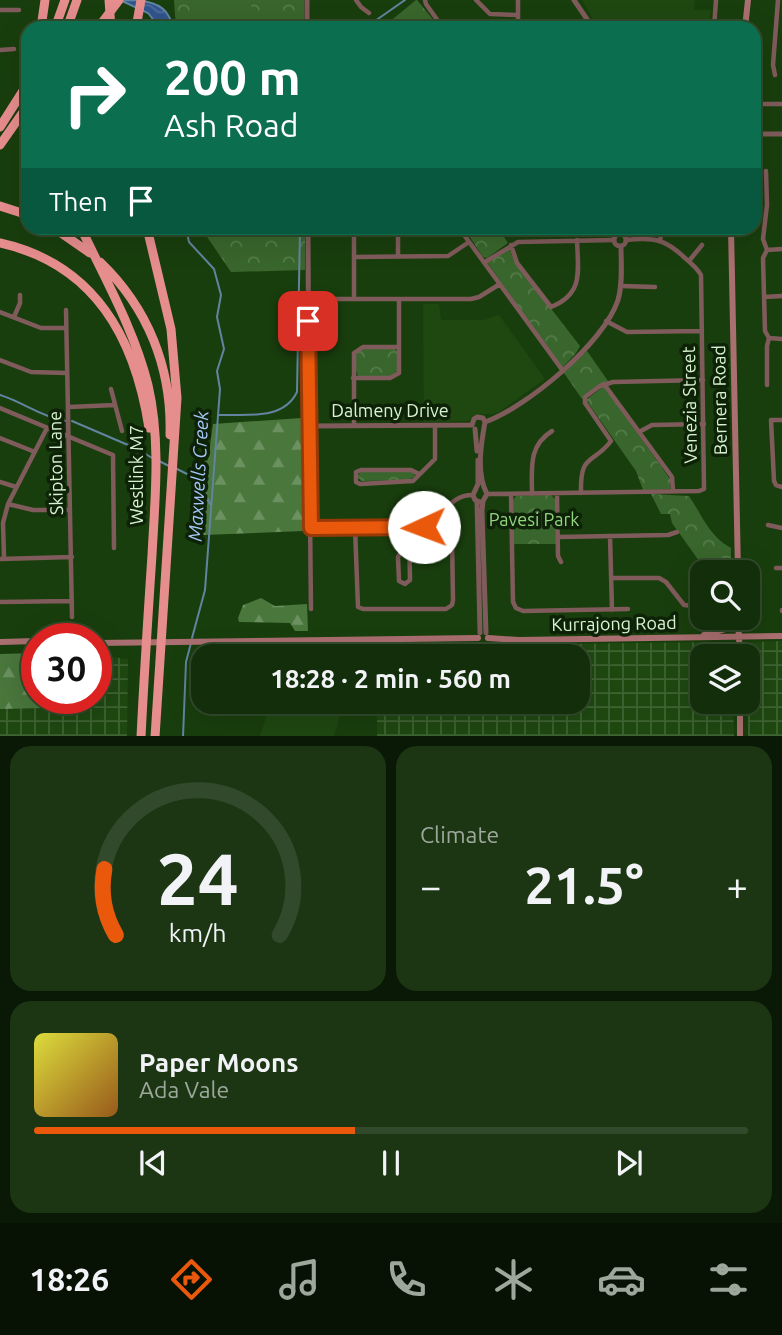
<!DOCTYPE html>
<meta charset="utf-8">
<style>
:root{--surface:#132e0a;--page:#1c3613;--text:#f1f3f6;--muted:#9da89c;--line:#324a2b;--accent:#ea580c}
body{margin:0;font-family:Ubuntu,sans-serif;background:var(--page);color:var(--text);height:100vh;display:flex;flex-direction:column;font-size:26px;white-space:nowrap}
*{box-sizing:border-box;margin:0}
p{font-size:23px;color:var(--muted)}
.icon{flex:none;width:38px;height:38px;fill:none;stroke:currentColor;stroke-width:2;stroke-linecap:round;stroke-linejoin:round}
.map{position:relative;height:736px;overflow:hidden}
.drawer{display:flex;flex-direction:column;gap:10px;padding:10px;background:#0a1906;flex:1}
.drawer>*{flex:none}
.banner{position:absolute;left:21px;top:21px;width:740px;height:214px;border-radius:21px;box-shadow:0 7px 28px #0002,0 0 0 2px var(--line);background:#0b6e4f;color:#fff;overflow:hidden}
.tools{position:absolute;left:690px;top:560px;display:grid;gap:14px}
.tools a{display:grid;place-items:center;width:70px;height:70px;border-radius:14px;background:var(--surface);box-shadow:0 7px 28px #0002,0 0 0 2px var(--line);font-size:35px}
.speed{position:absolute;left:21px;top:623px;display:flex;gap:14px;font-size:35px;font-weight:700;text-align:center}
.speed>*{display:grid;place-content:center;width:91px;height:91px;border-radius:50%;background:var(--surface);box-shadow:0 7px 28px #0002,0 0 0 2px var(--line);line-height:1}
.speed .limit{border:10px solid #d22;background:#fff;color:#111}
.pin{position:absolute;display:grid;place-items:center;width:60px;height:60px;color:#fff;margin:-30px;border-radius:14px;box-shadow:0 4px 10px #0006}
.me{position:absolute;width:77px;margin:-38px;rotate:268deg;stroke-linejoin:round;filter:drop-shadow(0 0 5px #0008)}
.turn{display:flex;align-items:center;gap:24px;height:147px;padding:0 28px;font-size:32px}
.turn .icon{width:91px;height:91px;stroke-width:2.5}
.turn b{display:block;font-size:49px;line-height:60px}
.then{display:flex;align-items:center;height:66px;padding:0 28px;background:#0003;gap:14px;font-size:26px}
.big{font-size:52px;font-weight:600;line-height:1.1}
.drawer .widget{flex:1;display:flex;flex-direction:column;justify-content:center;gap:10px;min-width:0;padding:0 24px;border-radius:21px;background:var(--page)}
.drawer .dial{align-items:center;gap:0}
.dial svg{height:182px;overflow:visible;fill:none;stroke:var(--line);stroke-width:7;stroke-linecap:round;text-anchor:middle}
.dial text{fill:var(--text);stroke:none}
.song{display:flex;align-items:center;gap:21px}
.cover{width:84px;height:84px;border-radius:10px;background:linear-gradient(135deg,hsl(60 70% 55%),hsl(30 70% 35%))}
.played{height:7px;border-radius:4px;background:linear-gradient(90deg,var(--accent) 45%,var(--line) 45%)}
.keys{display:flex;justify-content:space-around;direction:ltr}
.heat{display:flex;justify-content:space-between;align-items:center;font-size:38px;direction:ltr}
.drawer .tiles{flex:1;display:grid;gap:10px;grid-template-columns:1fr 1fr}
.widget:last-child{grid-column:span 2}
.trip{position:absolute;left:191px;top:644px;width:399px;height:70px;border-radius:21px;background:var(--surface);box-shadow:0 7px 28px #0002,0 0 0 2px var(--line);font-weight:600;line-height:70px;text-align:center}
.tab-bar{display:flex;height:112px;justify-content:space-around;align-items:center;background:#081204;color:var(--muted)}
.tab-bar .icon{width:49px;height:49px}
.tab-bar .on{color:var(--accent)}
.tab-bar b{font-size:32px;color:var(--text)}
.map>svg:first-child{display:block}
</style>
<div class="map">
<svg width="782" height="737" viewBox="0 0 782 737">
<defs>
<pattern id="industrial-grid" width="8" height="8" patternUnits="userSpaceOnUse" patternTransform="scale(1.75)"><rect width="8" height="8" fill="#1f4811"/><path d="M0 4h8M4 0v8" fill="none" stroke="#3f6333"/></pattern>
<pattern id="forest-firs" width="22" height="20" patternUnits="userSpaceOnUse" patternTransform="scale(1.75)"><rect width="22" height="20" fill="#49773c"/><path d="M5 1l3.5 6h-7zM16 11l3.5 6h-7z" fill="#6b9160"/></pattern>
<pattern id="park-crowns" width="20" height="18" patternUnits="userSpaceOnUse" patternTransform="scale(1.75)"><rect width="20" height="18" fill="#39662c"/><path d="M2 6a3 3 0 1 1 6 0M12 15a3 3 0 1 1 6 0" fill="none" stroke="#557c4a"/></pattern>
<pattern id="water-waves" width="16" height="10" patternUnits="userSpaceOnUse" patternTransform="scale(1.75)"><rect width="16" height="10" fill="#30548c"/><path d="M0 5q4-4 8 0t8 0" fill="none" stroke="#4d6d9b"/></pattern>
</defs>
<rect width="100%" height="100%" fill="#193e0d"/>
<path fill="#1f4811" d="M582,0H695L694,10H711L710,19L594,21Z
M423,304H439L441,320H484L499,315L545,379L499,412L491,414L475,415L468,421L424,422Z
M302,646H360L357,656H298Z
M271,702H344L334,736H260Z"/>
<path fill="url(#industrial-grid)" d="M782,641V736H748L747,647L752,642Z
M728,642L732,645L733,656H702V702H733L734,736H377V702H578V656H377V646Z
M96,655L128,659L127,736H0V708H46L64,698H96Z"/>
<path fill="url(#forest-firs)" d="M302,418L303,531L203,535L192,467L208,460L213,424Z
M261,598L275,606L307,604L308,631H295L290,623L239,622L238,618L243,605Z
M37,650V698H64L46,708L0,709V654L35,653Z"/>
<path fill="url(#park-crowns)" d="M174,0H304V28H176Z
M416,0H417L440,28H392L388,23Z
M201,228H305V270L231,272Z
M464,228H498L508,243L487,258L483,257Z
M509,248L515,262L580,346L576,353L562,368L487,262Z
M364,349H395L397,351V371L390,376H358L356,370V353Z
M587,351L608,381L582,399L564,373Z
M604,386L670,479V489L643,490L636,471L586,400Z
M361,472H413L415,476L409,480L361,481L357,476Z
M651,494L689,496C702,515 709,536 731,548V572H707L672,523L670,514H661Z
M551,495L555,499L556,544H514L513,500L516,496Z"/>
<path fill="#39662c" d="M208,0H251L252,28H209Z"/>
<path fill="url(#water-waves)" stroke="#6284a0" stroke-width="2" d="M120,0C137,0 156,0 166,12C170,18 172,21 172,28H160L148,13Z"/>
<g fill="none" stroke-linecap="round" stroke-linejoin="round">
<path stroke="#6284a0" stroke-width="2" d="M365,28L405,0
M186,228L189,242L214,269L221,295L217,317L224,349L217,371L220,389L205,590L192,638
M0,395C23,402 41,417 65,421
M218,415C246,414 283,421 297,392L300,228
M72,421L135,448L154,459
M159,461L169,466
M175,468L199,480L210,504
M183,737L186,662L191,643"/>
<path stroke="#805b5b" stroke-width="4.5" d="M356,0L361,7L369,13
M425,0L426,4L443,28
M476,0L490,14L518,15
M518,0V28
M0,10H19
M714,28L716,0
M0,50L14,49
M775,75L773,65L778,0
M760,104H782
M766,171L767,205L763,239L767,250
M354,228V299
M398,228V256
M459,228L563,371
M660,240L663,228
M511,245L517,263L551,307C584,294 578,271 577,240
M782,249L767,250L763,258L765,331L769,338L782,339
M354,257L448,256L469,242
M689,261L702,245
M485,262L518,242L614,240
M621,286L655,287
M764,297L782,296
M308,299H471L479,297L500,284
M66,310L72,617
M0,312L41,328H66
M14,317L20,303V295
M606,321L627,332L702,331
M0,360L31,372L67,373
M353,378H390L399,373V299
M604,384L672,477L673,491
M767,385V346L769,338
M111,389L122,431
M69,407L115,405
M0,408L113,455L114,548
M782,420H771L774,481L776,485L782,487
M354,425V353L363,347H399
M309,426L311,609
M639,432L652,425L704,424
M0,438L35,452
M419,474L411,470H361L356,472V482L360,484L413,481L435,459V425
M0,482L16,487
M581,493C580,452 593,465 611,441L585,403V397L600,386L613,382L703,380
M487,494L699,491L704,489L701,275C697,268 691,263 685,258C665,239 654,237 626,240
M511,494L513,602L516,608L523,611L628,609
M532,494C532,468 528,446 552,431
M557,494L558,556L561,562
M8,504L33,510H70
M768,525L782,528
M409,527L410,580L405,584L399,581L398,557L401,552L409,551
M311,528L424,527C446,518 447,495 473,495
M355,528L358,607L363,609H446L452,605L453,600L452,538L436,519
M610,536L612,610
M558,537L668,535L677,532
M4,558L3,523L8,504L47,428
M0,559L72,557
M776,568H782
M611,578H659L666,582L684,605L702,607
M0,602L72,601
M782,611V610"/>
<path stroke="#805b5b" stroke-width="5" d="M307,0V28
M574,0L593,28
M754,134H782
M308,228L309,426L472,425
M614 240a6 6 0 1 1 12 0a6 6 0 1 1-12 0Z
M485,422C527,407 604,343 618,300C623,283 621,263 621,246
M485,422C481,444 476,474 487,494L483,501L482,511L486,633
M472,425L474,419L477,417L483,418L485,422
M475,429L477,451
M478,460V484L473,495L475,500L480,502
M477,501L480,633"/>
<path stroke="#aa6f70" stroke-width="6" d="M745,28L748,0
M731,228L738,572
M738,620L740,656
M704,635L732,627L737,618
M488,638L519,640L782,636
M0,642L37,641
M96,643L478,638
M740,702V737"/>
<path stroke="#e68d8e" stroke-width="9" d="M109,0L111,28
M41,28L45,0
M55,28L65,0
M67,28L77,0
M98,28L119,0
M136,28L141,0
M0,127L28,83
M0,145L28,105
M0,206L28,215
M54,228L90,253
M81,228C105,279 134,329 148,385C161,441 155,498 152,555C148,615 144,676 141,737
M147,228L171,329L177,398L155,737
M0,243C95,264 135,338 149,428
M100,262C148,308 172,368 170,435"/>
</g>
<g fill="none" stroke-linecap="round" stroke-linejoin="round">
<defs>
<path id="route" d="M308,321L311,528L424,527"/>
</defs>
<use href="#route" stroke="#983908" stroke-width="18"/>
<use href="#route" stroke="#ea580c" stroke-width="12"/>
</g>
<g text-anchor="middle" stroke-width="7" stroke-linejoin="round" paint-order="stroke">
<g font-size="18" fill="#d8f3d0" stroke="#0d2207">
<text transform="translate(720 400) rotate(-91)" y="6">Bernera Road</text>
<text transform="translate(690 405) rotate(-91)" y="6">Venezia Street</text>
<text x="390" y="417">Dalmeny Drive</text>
<text transform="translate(56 463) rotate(-91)" y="6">Skipton Lane</text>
<text transform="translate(137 475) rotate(-90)" y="6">Westlink M7</text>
<text transform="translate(614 624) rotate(-1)" y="6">Kurrajong Road</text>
</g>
<g font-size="18" fill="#94d580" stroke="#0d2207">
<text x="534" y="526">Pavesi Park</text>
</g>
<g font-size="19" font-style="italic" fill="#a5c6f8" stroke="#0d2207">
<text transform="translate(198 476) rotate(-87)" y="7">Maxwells Creek</text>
</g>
</g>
</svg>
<div class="tools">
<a><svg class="icon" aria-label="search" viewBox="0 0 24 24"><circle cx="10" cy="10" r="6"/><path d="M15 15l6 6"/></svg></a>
<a><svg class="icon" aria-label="layers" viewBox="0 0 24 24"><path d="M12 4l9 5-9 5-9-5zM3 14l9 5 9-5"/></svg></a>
</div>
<div class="speed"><div class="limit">30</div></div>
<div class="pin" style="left:308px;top:321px;background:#d93025"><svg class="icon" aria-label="arrive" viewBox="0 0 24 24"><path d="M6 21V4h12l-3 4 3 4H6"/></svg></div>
<svg class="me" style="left:424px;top:527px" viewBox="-20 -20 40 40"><circle r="19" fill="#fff"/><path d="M0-13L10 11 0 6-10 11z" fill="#ea580c"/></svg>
<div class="trip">18:28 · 2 min · 560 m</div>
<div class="banner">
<div class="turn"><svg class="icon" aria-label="right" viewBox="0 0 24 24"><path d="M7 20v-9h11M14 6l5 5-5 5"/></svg><div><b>200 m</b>Ash Road</div></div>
<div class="then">Then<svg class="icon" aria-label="arrive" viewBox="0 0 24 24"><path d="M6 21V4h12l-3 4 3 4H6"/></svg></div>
</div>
</div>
<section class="drawer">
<div class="tiles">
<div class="widget dial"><svg viewBox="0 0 100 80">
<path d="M14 69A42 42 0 1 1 86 69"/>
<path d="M14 69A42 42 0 0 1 9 40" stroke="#ea580c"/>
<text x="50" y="56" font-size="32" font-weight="700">24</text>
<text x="50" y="72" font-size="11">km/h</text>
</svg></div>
<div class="widget"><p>Climate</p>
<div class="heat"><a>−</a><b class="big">21.5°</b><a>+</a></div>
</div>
<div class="widget">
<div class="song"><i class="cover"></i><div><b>Paper Moons</b><p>Ada Vale</p></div></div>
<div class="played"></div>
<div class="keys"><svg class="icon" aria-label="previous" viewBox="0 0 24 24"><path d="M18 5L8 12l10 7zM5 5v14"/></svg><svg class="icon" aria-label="pause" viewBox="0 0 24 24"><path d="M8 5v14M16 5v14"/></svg><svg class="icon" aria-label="next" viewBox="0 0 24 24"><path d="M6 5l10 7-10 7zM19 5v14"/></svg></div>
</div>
</div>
</section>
<nav class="tab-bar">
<b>18:26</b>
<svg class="icon on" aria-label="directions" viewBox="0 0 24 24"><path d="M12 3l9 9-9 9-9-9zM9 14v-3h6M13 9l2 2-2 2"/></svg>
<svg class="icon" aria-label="music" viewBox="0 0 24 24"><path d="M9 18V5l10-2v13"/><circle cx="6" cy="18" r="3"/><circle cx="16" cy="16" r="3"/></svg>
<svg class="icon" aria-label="phone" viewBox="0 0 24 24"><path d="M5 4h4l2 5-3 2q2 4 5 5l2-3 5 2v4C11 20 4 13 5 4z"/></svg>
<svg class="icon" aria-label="climate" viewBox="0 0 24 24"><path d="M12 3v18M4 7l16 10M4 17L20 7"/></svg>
<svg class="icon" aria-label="car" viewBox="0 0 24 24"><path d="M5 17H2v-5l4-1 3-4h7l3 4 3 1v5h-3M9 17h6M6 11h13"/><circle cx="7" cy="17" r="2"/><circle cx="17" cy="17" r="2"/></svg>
<svg class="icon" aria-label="filters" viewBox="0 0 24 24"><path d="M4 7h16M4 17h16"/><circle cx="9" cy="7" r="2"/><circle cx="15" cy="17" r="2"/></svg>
</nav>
